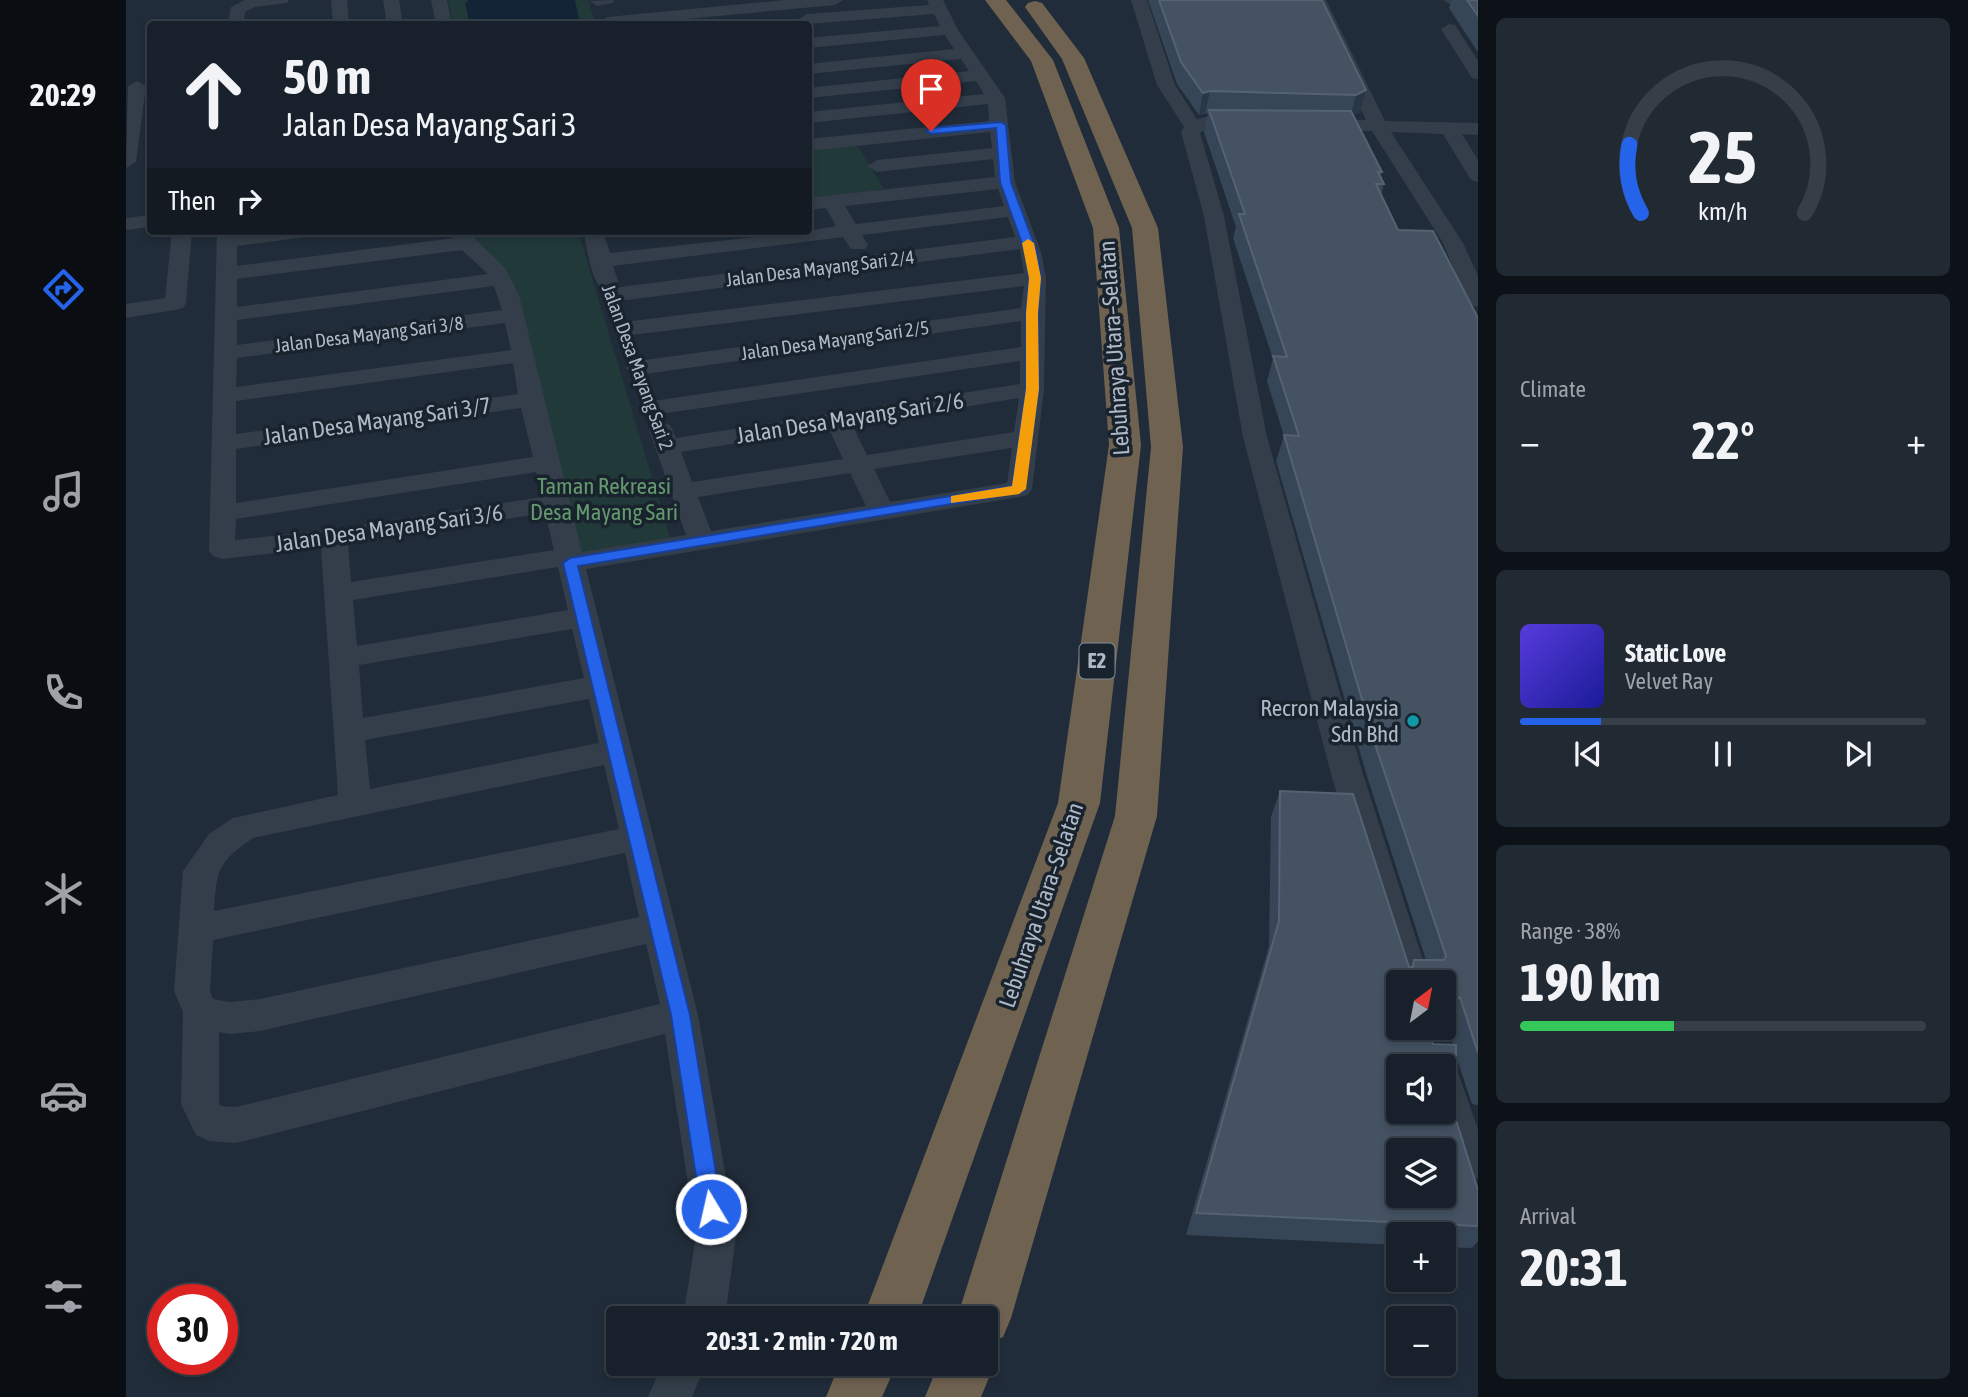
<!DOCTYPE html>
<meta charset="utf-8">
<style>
:root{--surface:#18212b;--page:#212933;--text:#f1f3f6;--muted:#9fa3a9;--line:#363e47;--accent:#2563eb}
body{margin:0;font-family:"Asap Condensed",sans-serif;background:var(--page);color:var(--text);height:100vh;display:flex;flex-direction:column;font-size:26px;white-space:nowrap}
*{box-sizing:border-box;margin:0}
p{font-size:23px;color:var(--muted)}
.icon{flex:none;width:38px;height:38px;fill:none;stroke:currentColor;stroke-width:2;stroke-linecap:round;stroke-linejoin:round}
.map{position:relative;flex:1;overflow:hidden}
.side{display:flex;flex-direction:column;gap:18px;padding:18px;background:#0d1218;width:490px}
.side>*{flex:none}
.banner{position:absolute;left:21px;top:21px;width:665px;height:214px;border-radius:7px;box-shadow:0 4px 10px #0003,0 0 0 2px var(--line);background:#18212b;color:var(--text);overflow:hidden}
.needle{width:46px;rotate:32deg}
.controls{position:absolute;left:1260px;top:970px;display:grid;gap:14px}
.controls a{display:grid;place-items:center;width:70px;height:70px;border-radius:7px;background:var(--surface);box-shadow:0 4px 10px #0003,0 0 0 2px var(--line);font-size:35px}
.speed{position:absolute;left:21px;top:1284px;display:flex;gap:14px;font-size:35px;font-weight:700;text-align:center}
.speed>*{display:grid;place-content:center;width:91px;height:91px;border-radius:50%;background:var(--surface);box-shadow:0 4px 10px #0003,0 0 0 2px var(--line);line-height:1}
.speed .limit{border:10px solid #d22;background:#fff;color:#111}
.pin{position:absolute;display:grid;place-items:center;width:60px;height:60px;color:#fff;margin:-72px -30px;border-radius:50% 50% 50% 0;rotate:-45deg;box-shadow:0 0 7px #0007}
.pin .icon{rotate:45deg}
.me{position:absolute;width:77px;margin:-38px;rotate:351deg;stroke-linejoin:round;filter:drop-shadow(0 0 5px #0008)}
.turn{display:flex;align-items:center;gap:24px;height:147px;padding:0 21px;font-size:32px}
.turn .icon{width:91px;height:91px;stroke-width:2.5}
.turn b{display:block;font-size:49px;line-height:60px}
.then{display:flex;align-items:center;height:66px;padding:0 21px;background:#0003;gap:14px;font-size:26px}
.big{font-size:52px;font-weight:700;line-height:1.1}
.side .card{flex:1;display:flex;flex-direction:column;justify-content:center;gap:10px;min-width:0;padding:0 24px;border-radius:10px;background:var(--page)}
.side .dial{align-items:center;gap:0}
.dial svg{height:182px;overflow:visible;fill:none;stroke:var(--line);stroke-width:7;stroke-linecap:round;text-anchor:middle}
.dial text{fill:var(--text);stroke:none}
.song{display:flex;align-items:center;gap:21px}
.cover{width:84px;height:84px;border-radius:10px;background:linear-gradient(135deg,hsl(250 70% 55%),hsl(240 70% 35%))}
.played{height:7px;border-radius:4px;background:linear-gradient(90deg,var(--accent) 20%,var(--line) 20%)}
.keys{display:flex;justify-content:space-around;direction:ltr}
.heat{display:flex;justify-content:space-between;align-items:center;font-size:38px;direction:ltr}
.charge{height:10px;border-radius:5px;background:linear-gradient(90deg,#34c759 38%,var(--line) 0)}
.trip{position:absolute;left:480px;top:1306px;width:392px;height:70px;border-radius:7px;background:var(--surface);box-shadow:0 4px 10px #0003,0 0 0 2px var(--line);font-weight:700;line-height:70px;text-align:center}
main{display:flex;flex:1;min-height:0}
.dock{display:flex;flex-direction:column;width:126px;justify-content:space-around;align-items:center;background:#0a0d11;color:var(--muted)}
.dock .icon{width:49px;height:49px}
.dock .on{color:var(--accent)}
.dock b{font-size:32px;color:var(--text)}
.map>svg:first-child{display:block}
</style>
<main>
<nav class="dock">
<b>20:29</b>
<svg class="icon on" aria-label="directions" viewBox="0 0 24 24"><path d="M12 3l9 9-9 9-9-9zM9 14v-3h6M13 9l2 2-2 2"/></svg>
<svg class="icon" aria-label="music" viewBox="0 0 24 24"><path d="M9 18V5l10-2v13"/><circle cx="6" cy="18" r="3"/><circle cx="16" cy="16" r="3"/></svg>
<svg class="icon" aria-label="phone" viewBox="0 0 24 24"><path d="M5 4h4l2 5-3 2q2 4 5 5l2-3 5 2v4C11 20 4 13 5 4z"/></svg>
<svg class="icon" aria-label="climate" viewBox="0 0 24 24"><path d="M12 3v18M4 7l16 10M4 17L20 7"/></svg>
<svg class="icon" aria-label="car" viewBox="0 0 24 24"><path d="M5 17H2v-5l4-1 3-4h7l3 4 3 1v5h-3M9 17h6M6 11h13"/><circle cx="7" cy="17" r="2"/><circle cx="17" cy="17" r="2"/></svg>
<svg class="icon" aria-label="filters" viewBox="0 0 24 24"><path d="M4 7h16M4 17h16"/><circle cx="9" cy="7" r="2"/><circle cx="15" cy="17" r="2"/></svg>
</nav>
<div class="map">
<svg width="1352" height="1397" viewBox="0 0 1352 1397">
<rect width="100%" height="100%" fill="#202c39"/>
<path fill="#22393a" d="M322,0H462L469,22L467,24H327Z
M730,143L758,189L683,199L682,148Z
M333,231H452L547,547L438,566L377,284Z"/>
<path fill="#132437" d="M343,0H449L454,24H344L339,3Z"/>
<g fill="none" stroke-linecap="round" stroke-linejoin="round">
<path fill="#333e4a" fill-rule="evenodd" d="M119,0H163L161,3L129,7L119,12L118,24H102L105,7Z
M205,0H221L223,24H207Z
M257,0H273L277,24H261Z
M305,0H321L326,24H310Z
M488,0L486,3L471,6L463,1Z
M659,0H717L709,5L506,24H475L473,22L481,17Z
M801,0H817L832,30L879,98L889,182L915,252L920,278L918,389L906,489L902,495L893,497L460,569L572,1015L610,1236L599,1318H557L570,1236L539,1034L110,1143L83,1141L70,1135L55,1104L57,1012L48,991L57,871L83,834L107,818L212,795L195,548L96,559L87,556L83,550L91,231H111V233L191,231L188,235L181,237L111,246V266L328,238L325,231H345L350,240L380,269L393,295L456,552L560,535L523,430L526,425L535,423L544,425L550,438L894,384V361L527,415L519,413L515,408L519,403L527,401L895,347V321L512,375L504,373L500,368L504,363L512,361L895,308L898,286L498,336L490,334L487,329L490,324L498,322L898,273L894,249L486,302L478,300L475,295L478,290L486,288L889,237L882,217L736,235L742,245L739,249H725L717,237L487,266L492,281L489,286H473C463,270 462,249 457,231H477L484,253L682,231L710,226L700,208L682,210V198L869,177L867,159L751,172L741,166L751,160L866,148L864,132L682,151V139L863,121L862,104L682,123V112L858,94L850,81L682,98V88L843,71L835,59L682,74V64L828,49L819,35L682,48V38L814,26L808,14L681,24L673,19L681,14L803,5ZM872,189L878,206L730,224L719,206ZM336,250L362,274L111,307V279ZM368,286L376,310L111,345V320ZM379,323L385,350L110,387L111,358ZM387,363L392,394L110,434V401ZM893,398L888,432L741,455L726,425ZM395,408L407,457L110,503V449ZM703,429L717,459L566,482L555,452ZM886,448L881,483L764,502L748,469ZM410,472L416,497L208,529L109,540L110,519ZM724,473L740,506L585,531L572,497ZM419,513L428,550L225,582L222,544ZM432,567L442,610L231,646L227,600ZM446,629L458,678L237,718L233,665ZM463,699L473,743L244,789L239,740ZM478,765L493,829L88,911C91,869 91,863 127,838ZM499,853L513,917L134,999L103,1002L87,999L84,991L87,940ZM520,944L534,1004L110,1107L94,1106L93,1103V1032L103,1034L134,1031Z
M1005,0H1021L1049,85L1071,119C1086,115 1118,111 1129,123C1116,137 1090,121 1074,133L1098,216L1141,437L1237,774L1304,982H1272V990L1268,982L1205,774L1117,437L1078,216L1055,132L1058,127L1031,85Z
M1184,0H1200L1259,121L1352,123V135L1336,134L1352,160V182L1345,180L1317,134L1265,132L1337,243L1352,276V307L1344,305L1341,300L1317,243L1246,131H1194L1185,125L1194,119L1240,120Z
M1317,0H1336L1352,10V22Z
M1323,24L1329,25L1352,61V79L1346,78L1315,29Z
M11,81L20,86L10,162L0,168L2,86Z
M24,215V227L0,230V218Z
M46,231H66L60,303L57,308L49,310L0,318V304L39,298Z
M1318,1065L1331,1070L1352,1129V1179L1327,1168L1308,1111H1318Z
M537,1363H580L566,1397H522Z"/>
<path fill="#706250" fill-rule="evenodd" d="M859,0H880L927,60L993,228L1015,445L974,803L791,1318H737L932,803L983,445L967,228L905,61Z
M909,1L916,3L958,58L1032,228L1057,447L1031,816L885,1318L877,1337L861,1344L869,1363L855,1397H799L813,1363H859V1318H831L989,816L1025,447L1006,228L936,59L899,7L902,3Z
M714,1363H771L756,1397H700Z"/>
</g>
<path fill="#374656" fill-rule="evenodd" d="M1022,0H1196L1240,90L1234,113L1228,115L1256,172L1254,176L1258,184L1255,195L1272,230L1352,318V1105L1346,1104L1330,1056V1080L1322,1093L1352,1190V1241L1346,1248L1318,1247V1234H1272V1245L1060,1235L1143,946L1145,817L1154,791L1283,967H1284L1288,960H1300L1240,773L1150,461L1158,436L1141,381L1147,359L1107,238L1110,227L1078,132L1082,113L1073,115L1051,84ZM1272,982H1318V1023L1319,1022L1327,1045L1307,1044Z
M1326,0H1352V52L1323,8Z"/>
<path fill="#283646" d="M1240,90L1234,113L1224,117L1230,95Z
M1084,91L1079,113L1073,115L1077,93Z
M1334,997L1319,1022L1318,1023V1020L1330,1000Z"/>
<path fill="#445262" stroke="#546272" stroke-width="2" fill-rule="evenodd" d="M1033,0H1196L1240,90L1230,95L1084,91L1077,93L1055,62Z
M1341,0H1352V16Z
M1083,110L1225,111L1256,172H1252L1258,184H1250L1272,230L1307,231L1352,318V1053L1334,997L1330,1000H1318V982H1272V1027H1301L1307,1044L1330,1045V1080L1320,1079V1088L1352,1190V1226L1070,1213L1153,921L1154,791L1227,794L1283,967H1287L1288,960H1318L1320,956L1250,747L1158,435L1173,436L1147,356L1161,357L1113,214H1119ZM1272,1066H1318V1111H1272ZM1272,1150H1318V1195H1272Z"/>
<path fill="#2563eb" stroke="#184099" stroke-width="2" d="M875,122L880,125L885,182L911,252L915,278L912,313L913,389L898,492L452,566L564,1015L596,1209L593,1216L585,1219L578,1216L575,1209L545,1015L437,563L444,558L886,486L900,389V313L903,278L899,252L874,182L870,128L805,134L800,131L805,128Z"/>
<path fill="#f59e0b" d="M902,239L908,243L915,278L912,313L913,389L900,489L893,494L825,503V496L886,486L900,389V313L903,278L896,243Z"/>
<circle fill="#0f9aa8" stroke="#19232e" stroke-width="2.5" cx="1287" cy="721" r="7"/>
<g text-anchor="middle" stroke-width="7" stroke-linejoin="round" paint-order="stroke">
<g font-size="19" fill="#aeb8c6" stroke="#19232e">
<text transform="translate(694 268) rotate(-7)" y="7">Jalan Desa Mayang Sari 2/4</text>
<text transform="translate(243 334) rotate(-7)" y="7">Jalan Desa Mayang Sari 3/8</text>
<text transform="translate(709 340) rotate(-8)" y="7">Jalan Desa Mayang Sari 2/5</text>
<text transform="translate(512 367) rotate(70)" y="7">Jalan Desa Mayang Sari 2</text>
</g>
<rect fill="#19232e" stroke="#818b98" stroke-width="2" x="953.5" y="643.5" width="35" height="35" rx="5"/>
<g font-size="21" font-weight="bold" fill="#aeb8c6">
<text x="971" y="668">E2</text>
</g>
<g font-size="23" fill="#aeb8c6" stroke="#19232e">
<text transform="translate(988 348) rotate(-94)" y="8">Lebuhraya Utara–Selatan</text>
<text transform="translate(724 418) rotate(-9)" y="8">Jalan Desa Mayang Sari 2/6</text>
<text transform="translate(251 421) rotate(-8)" y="8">Jalan Desa Mayang Sari 3/7</text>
<text transform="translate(263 528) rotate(-8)" y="8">Jalan Desa Mayang Sari 3/6</text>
<text transform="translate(915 905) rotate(-71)" y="8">Lebuhraya Utara–Selatan</text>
</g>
<g font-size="23" fill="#64986e" stroke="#19232e">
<text x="478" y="494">Taman Rekreasi<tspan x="478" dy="26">Desa Mayang Sari</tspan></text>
</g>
<g font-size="23" fill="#aeb8c6" stroke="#19232e" text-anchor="end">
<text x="1273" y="716">Recron Malaysia<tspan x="1273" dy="26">Sdn Bhd</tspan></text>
</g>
</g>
</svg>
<div class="controls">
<a><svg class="needle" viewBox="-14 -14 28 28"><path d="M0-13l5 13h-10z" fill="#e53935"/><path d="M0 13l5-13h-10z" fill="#9fa3a9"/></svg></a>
<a><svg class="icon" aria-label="sound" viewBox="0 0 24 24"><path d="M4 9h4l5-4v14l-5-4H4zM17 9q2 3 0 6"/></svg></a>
<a><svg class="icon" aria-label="layers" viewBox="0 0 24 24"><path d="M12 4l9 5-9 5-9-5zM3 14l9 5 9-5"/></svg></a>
<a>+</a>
<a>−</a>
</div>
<div class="speed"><div class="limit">30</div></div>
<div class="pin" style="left:805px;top:131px;background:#d93025"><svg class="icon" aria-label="arrive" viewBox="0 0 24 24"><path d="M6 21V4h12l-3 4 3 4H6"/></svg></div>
<svg class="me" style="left:585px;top:1209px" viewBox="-20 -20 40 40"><circle r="17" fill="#2563eb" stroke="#fff" stroke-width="3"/><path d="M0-11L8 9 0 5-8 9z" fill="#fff"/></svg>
<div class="trip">20:31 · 2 min · 720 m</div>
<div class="banner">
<div class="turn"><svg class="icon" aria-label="ahead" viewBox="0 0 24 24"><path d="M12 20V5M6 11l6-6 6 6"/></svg><div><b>50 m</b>Jalan Desa Mayang Sari 3</div></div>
<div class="then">Then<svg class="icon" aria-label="right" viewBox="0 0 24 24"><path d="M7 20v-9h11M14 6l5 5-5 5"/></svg></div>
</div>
</div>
<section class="side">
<div class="card dial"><svg viewBox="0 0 100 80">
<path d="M14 69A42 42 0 1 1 86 69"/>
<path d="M14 69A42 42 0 0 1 9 39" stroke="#2563eb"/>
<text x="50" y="56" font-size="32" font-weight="700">25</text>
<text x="50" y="72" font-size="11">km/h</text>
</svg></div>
<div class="card"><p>Climate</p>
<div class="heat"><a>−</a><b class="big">22°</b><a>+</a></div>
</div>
<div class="card">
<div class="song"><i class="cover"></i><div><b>Static Love</b><p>Velvet Ray</p></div></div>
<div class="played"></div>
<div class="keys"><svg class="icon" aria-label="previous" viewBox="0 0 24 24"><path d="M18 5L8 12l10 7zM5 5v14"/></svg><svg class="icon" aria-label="pause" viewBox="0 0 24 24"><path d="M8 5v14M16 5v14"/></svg><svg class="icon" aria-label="next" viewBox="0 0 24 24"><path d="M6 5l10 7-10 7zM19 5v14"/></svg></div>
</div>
<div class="card"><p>Range · 38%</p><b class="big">190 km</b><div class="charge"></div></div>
<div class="card"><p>Arrival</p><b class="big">20:31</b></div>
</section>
</main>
